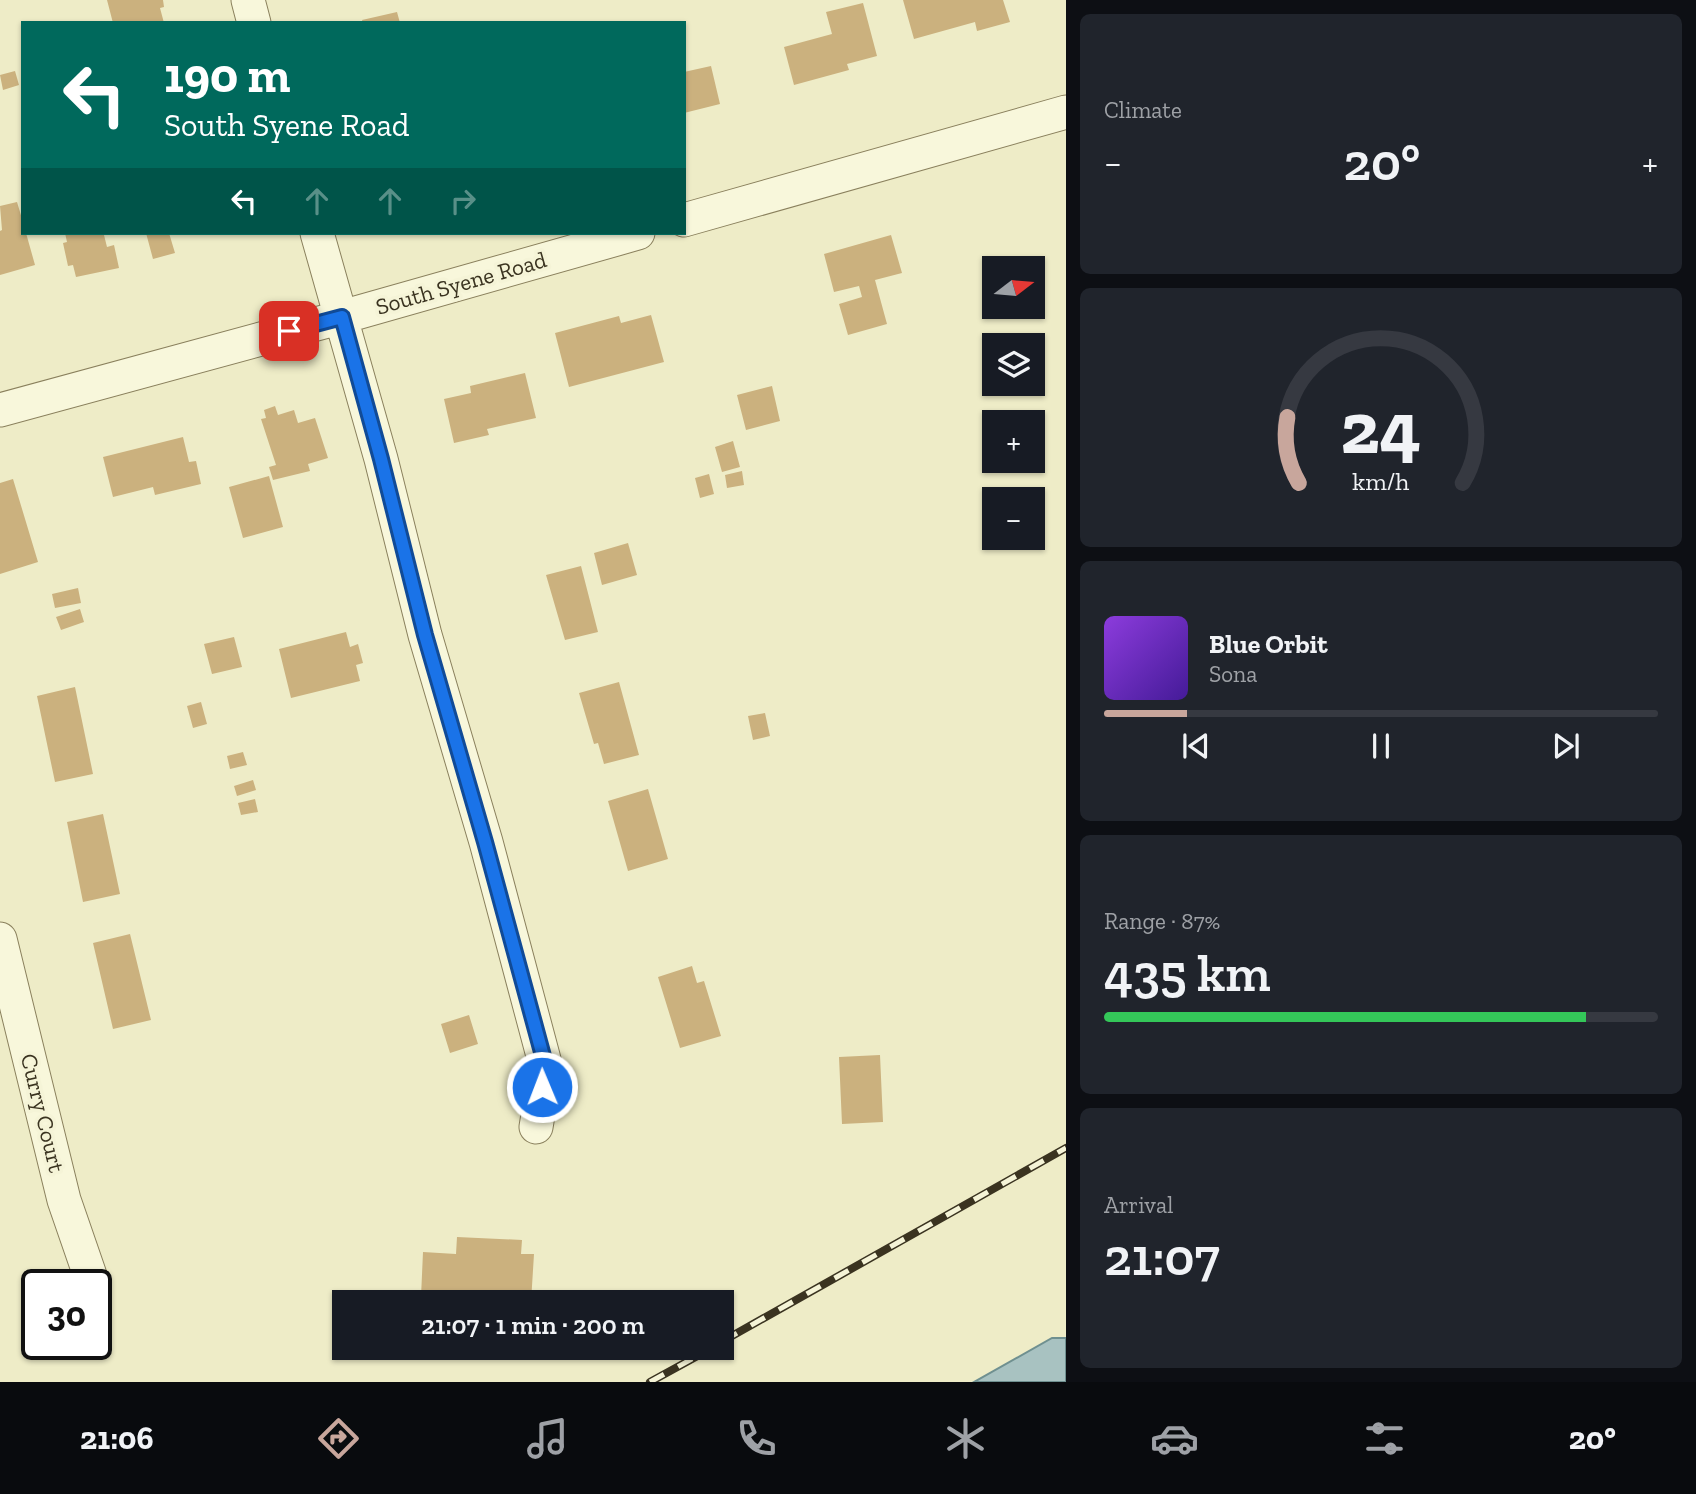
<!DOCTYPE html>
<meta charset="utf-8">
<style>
:root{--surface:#171b24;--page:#20242c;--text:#f1f3f6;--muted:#9ea1a6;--line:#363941;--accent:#c8a69c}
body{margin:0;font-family:"Zilla Slab",serif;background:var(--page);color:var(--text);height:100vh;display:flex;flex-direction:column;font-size:26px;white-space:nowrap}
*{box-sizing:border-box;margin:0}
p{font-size:23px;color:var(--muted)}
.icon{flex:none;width:38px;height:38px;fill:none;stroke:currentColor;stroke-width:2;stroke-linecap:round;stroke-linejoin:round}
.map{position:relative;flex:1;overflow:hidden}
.sheet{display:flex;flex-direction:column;gap:14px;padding:14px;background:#0d0f14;width:630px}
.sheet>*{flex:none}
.hud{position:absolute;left:21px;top:21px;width:665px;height:214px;border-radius:0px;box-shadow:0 2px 5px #0004;background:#00695c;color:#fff;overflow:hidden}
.needle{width:46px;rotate:74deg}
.fabs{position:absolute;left:982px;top:256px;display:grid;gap:14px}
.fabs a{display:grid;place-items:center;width:63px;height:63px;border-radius:0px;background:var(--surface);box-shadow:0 2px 5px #0004;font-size:35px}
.speed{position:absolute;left:21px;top:1269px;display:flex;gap:14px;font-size:35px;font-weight:700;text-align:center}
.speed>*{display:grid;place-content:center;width:91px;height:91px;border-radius:50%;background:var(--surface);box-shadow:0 2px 5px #0004;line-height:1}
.speed .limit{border:4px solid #111;border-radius:10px;background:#fff;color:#111}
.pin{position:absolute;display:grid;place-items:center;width:60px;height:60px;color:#fff;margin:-30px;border-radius:14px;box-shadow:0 4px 10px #0006}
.me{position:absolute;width:77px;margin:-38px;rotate:359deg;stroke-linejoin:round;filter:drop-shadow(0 0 5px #0008)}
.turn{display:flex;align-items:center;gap:24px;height:147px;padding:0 28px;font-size:32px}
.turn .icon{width:91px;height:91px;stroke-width:2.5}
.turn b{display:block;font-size:49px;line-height:60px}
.lanes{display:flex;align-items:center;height:66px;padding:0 28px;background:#0003;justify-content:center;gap:35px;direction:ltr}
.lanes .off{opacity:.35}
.big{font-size:52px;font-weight:600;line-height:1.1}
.sheet .tile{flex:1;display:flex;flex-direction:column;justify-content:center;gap:10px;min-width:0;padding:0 24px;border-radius:10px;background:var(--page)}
.sheet .dial{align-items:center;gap:0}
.dial svg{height:182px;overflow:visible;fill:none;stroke:var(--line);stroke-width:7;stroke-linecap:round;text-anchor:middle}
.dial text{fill:var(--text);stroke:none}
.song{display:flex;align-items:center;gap:21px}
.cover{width:84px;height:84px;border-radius:10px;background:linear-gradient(135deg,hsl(270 70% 55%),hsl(260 70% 35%))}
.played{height:7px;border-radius:4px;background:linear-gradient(90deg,var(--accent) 15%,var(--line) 15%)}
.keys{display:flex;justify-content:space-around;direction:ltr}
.heat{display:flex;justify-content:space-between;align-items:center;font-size:38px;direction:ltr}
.charge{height:10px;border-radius:5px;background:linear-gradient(90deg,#34c759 87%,var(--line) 0)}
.trip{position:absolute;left:332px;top:1290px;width:402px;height:70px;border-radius:0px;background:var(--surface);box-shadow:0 2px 5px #0004;font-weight:600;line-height:70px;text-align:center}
.dock{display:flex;height:112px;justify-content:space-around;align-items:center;background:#090b0e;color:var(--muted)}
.dock .icon{width:49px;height:49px}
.dock .current{color:var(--accent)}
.dock b{font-size:32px;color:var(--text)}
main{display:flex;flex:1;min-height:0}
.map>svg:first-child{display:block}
</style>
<main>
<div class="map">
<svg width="1066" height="1382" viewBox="0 0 1066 1382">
<rect width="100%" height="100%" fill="#eeecc7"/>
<path fill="#a8c2c1" stroke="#6f9090" stroke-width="2" d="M1052,1338H1066V1382H974Z"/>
<path fill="#cbb17e" d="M107,0H163L164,7L160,8L164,23H113Z
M903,0H1003L1010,22L977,31L975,22L914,39Z
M863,3L877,56L847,64L849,70L794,85L784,47L832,34L826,12Z
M397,12L400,23H363L362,20Z
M711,66L720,104L684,113V72Z
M15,71L19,85L3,90L0,75Z
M17,202L23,222V233H26L35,265L0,275V231L2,230L0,206Z
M65,233H111L104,235L107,247L114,245L119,268L76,277L73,265L68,266L63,243L67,242Z
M146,233H169L175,253L153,259Z
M891,235L902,273L875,280L887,324L848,335L839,304L862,297L859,286L834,292L824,254Z
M651,315L664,362L569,387L555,333L619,316L621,323Z
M525,373L536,418L487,429L489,435L454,443L444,399L471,393L470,386Z
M772,386L780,421L746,430L737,395Z
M275,406L278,415L294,410L298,423L315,418L328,458L308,464L310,471L273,480L269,467L276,465L261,419L266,418L264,410Z
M183,437L189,462L196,461L201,484L155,495L153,487L113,497L103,457Z
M733,441L740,467L722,472L715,447Z
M742,471L744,485L727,488L725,475Z
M709,474L714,494L700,498L695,478Z
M269,476L283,527L243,538L229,487Z
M13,479L38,562L0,574V483Z
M628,543L637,575L602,585L594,553Z
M581,566L598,632L565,640L546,575Z
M78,588L81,603L55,608L52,594Z
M80,609L84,622L61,630L56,617Z
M346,632L350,647L358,644L363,663L356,665L360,681L291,698L279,649Z
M234,637L242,667L212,674L204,644Z
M619,682L639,755L604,764L598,743L594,744L579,693Z
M75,687L93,774L55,782L37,696Z
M201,702L207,724L193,728L187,706Z
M765,713L770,736L753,740L748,716Z
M243,752L247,765L230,769L227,756Z
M253,780L256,790L237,796L234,786Z
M648,789L668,859L628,871L608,801Z
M255,799L258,812L241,815L238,803Z
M103,814L120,894L83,902L67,822Z
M130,934L151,1020L113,1029L93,943Z
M692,966L697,983L704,981L721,1036L680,1048L658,977Z
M469,1015L478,1044L450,1053L441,1024Z
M880,1055L883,1122L842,1124L839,1057Z
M457,1237L522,1240L521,1254H534L531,1302H454V1299L421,1297L423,1252L456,1254Z"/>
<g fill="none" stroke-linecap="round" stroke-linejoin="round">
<defs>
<path id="minor" d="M248,0L254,23
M684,220L1066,112
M317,233L381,459L425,635L486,842L546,1067L536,1127
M0,410L342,317L638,233
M0,939L64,1200L93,1284"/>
</defs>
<use href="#minor" stroke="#8a805d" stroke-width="35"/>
<use href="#minor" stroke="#f8f7db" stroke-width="33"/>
<defs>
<path id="rail" d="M723,1341L1066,1148
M650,1382L712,1348"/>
</defs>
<use href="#rail" stroke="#3a3320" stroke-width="8"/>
<use href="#rail" stroke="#f5f4d7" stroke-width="5" stroke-dasharray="16" stroke-linecap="butt"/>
</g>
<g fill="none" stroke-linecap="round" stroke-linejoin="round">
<defs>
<path id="route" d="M289,331L342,317L381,459L425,635L485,842L546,1067L542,1087"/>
</defs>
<use href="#route" stroke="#114b97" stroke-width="18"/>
<use href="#route" stroke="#1a73e8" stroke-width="12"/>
</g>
<g text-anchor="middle" stroke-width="7" stroke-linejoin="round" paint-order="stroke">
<g font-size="23" fill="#3a3320" stroke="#f5f4d7">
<text transform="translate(461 283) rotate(-16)" y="8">South Syene Road</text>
<text transform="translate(43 1113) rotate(76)" y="8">Curry Court</text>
</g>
</g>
</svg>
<div class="fabs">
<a><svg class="needle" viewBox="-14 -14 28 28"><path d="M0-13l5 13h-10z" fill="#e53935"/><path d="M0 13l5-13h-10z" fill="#9ea1a6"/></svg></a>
<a><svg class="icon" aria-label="layers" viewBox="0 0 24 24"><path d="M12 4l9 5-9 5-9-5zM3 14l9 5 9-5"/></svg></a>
<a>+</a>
<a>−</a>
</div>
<div class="speed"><div class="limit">30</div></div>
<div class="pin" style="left:289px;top:331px;background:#d93025"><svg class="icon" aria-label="arrive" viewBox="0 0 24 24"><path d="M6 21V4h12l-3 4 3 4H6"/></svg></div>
<svg class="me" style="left:542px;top:1087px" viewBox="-20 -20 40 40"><circle r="17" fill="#1a73e8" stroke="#fff" stroke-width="3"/><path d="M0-11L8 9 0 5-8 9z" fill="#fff"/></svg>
<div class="trip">21:07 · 1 min · 200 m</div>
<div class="hud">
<div class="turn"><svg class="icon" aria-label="left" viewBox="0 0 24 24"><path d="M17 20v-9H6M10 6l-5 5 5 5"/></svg><div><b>190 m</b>South Syene Road</div></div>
<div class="lanes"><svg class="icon" aria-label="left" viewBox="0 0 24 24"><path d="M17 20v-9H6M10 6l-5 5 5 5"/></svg><svg class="icon off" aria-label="ahead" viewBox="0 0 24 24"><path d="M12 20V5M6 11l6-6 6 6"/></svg><svg class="icon off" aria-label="ahead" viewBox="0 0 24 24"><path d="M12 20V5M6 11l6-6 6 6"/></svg><svg class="icon off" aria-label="right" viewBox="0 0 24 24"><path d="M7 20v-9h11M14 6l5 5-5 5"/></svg></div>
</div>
</div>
<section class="sheet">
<div class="tile"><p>Climate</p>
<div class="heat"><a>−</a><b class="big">20°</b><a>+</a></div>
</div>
<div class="tile dial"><svg viewBox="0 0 100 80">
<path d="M14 69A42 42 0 1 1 86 69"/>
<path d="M14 69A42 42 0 0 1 9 40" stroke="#c8a69c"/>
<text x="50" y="56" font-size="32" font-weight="700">24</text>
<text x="50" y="72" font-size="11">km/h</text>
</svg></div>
<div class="tile">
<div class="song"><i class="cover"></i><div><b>Blue Orbit</b><p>Sona</p></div></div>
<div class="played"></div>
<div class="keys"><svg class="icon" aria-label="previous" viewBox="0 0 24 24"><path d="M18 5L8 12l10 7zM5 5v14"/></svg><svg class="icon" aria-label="pause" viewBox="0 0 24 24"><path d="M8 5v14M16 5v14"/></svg><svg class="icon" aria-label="next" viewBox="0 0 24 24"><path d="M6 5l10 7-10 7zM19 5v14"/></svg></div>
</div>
<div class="tile"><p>Range · 87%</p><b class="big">435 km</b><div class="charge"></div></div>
<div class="tile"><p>Arrival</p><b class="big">21:07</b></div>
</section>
</main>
<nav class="dock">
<b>21:06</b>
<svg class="icon current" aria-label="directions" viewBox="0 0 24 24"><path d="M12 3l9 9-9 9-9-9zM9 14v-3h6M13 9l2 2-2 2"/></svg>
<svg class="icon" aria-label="music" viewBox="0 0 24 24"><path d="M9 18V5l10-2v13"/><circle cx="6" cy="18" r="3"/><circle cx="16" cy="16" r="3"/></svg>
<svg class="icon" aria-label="phone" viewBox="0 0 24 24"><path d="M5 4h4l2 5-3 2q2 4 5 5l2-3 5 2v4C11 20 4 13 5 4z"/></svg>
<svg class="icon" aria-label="climate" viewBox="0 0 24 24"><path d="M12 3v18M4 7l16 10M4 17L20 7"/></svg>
<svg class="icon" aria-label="car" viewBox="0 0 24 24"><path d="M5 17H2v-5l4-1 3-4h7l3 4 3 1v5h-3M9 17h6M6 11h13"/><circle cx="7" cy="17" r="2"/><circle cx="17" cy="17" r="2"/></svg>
<svg class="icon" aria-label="filters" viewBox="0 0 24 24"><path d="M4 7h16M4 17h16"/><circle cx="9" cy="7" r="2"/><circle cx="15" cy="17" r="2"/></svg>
<b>20°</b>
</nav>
